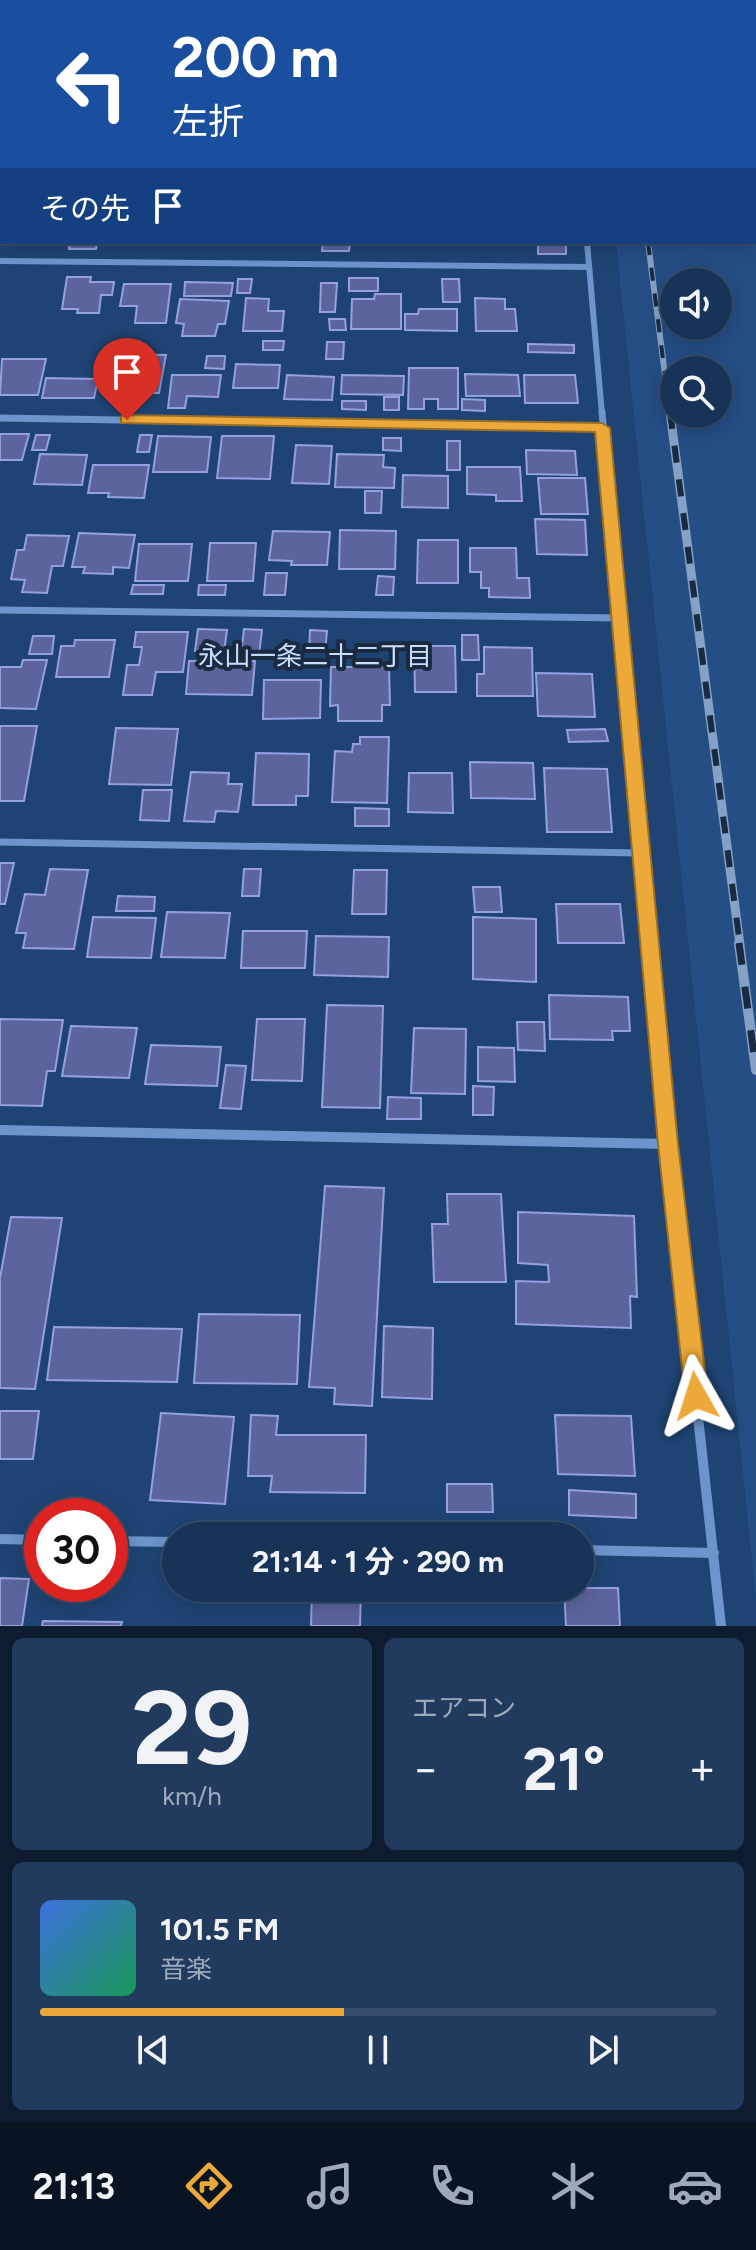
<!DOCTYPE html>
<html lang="ja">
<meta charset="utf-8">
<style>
:root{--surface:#173357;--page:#203b5d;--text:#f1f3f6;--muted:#9eaaba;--line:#364e6d;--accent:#eca93a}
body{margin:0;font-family:Figtree,"Noto Sans JP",sans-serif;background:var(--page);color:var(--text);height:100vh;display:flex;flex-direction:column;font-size:30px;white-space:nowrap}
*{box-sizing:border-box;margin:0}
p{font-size:26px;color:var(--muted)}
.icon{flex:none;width:44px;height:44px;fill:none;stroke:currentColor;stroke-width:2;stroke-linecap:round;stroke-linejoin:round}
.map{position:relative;height:1626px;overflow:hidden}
.sheet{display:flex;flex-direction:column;gap:12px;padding:12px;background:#0d1c30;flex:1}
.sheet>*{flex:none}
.banner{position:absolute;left:0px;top:0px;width:756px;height:244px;box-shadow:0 4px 20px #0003,0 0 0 2px var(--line);background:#1a4fa0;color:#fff;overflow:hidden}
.fabs{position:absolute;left:660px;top:268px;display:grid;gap:16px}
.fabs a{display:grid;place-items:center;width:72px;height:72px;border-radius:50%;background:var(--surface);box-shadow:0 4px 20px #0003,0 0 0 2px var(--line);font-size:40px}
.speed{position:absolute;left:24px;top:1498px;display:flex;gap:16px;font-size:40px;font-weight:700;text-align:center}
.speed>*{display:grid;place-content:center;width:104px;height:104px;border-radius:50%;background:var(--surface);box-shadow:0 4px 20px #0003,0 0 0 2px var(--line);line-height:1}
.speed .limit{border:12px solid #d22;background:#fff;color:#111}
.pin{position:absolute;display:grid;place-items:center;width:68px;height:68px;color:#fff;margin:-82px -34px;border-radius:50% 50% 50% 0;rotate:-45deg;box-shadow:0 0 8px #0007}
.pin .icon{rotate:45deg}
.me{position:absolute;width:88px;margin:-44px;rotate:354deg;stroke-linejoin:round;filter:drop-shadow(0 0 6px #0008)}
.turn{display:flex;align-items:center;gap:28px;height:168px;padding:0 40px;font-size:36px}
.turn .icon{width:104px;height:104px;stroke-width:2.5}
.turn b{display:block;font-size:56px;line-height:68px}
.then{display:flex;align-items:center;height:76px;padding:0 40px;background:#0003;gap:16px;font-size:30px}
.big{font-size:60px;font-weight:700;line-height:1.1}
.sheet .widget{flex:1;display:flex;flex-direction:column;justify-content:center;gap:12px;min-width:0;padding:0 28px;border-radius:12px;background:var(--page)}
.sheet .dial{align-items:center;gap:0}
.dial b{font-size:104px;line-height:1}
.song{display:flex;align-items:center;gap:24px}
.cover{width:96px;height:96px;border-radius:12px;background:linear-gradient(135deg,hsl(220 70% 55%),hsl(150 70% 35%))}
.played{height:8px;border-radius:4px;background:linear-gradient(90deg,var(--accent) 45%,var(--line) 45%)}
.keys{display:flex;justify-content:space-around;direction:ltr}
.heat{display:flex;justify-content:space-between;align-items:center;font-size:44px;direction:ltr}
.sheet .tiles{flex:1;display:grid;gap:12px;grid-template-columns:1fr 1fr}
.widget:last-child{grid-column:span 2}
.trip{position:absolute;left:162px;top:1522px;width:432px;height:80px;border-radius:40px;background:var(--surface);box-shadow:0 4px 20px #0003,0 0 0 2px var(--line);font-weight:700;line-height:80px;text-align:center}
.dock{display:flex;height:128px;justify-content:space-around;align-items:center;background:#091423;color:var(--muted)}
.dock .icon{width:56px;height:56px}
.dock .on{color:var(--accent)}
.dock b{font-size:36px;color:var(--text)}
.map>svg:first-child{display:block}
</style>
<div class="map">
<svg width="756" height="1626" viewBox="0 0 756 1626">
<rect width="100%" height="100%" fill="#1f4474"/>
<path fill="#254e85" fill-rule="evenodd" d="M591,0H756V1599L616,242H754V2ZM674,282H718V326H674ZM718,370V414H674V370Z"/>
<path fill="#5b649b" stroke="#95a0df" stroke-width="2" d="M70,242H97L96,249H69Z
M323,242H350L349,251H322Z
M538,242H566V254H538Z
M67,277H91L90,282H114L112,295H101L99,313H77L78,309H62Z
M349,278H378V291H349Z
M238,279H252L250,293H237Z
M442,279H459L460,302H443Z
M185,282L233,283L231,296H184Z
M321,283H337L335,312H320Z
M124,284H171L166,323H135L137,306H120Z
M375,294H401V329H351L352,299H374Z
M246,298L269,299L268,311H284L282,331H243Z
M475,298L505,299V309H515L517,331H476Z
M180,299L229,301L225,324H218L215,336H182L184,324L176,323Z
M419,309H457V331L405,330V314H418Z
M329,319H345L346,330H330Z
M263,341H284L283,350H263Z
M327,342H344L343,359H326Z
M528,344L574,345V353L528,352Z
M118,354L166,355L159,393L110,392Z
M207,356H225L224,369L205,368Z
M2,359H46L38,395H0Z
M236,364L280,365L278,388H233Z
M409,368H458V409H438V399H424V409H408Z
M465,374L518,375L520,396H466Z
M172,375H221L218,397L187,396L185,408H168Z
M287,375L334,377L332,400L284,399Z
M342,375L404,376L403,395L341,394Z
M524,375H575L578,403H525Z
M46,378L98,379L94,398H42Z
M384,397H399V410H384Z
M462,399L485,400V411L462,410Z
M342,401H366V410L342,409Z
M0,434H29L22,460H0Z
M36,435H50L46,450H32Z
M140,435H152L149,452H137Z
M158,436L211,437L207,472H153Z
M222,436H274L270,479L217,478Z
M383,438H401V451L383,450Z
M447,441H460V470H447Z
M296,445L332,446L329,484L292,483Z
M526,450L575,451L577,475L527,474Z
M40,454L87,455L82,485L34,484Z
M337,454L384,455L383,467L395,468L394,488L335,487Z
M93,465H149L144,498L108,497L109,493H88Z
M467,467H520L522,501H496V495L467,494Z
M403,475L448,476V508L402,507Z
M538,478H585L588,514H541Z
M365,491H382L381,513H365Z
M535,519L585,520L587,555L537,554Z
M340,530L396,531L395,569H339Z
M273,531L330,532L327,565H291L292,561L269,560Z
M79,533L135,535L129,568L113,567V574L83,573L85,567H72Z
M27,535L69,536L63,566H52L47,593L22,592L25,580L11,579L17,550H24Z
M418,540H458V583H417Z
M210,543H256L253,581H207Z
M139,544H192L188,581H135Z
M470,548H516L517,578H529L530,598L489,597V588H481V572H470Z
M266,573H287L285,595H264Z
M378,576L394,577L393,595H376Z
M133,585H164L163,594H131Z
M199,585H226L225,595H198Z
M198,629L227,630L224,652L195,651Z
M244,629L262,630L259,655L241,654Z
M310,630L327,631L325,651H309Z
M136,632H188L183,672H156L152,695H123L127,665H139L142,647H134Z
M462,635H478L479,660H462Z
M33,636H54L52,654H29Z
M75,640H115L109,677H56L61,646H74Z
M414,646H455L456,692H415Z
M484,647L532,648L533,696H477V674H484Z
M23,660H47L36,709L0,708V667H21Z
M189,661H255L252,695L186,694Z
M331,667H389L390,705H382V721H338V705L330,706Z
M536,673L592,674L595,717L538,716Z
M264,680H321L320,718L263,719Z
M0,726H37L24,801H0Z
M116,728L178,729L171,785L109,784Z
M605,729L608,741L569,742L567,730Z
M360,737H389L387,803L332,802L335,751L352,752L353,744H360Z
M256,753L309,754L308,796H296V805H253Z
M470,762L533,763L535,799L471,798Z
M544,768L607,769L612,832H547Z
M191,772L229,773L228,784H242L238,812L216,811L214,822L184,821Z
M409,773H452L453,813L408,812Z
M143,790H172L169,821L140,820Z
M355,808L389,809V826H355Z
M0,863H14L5,904H0Z
M50,869L88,870L74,949L23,948L26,933H16L25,894L45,895Z
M244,869H261L259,896H242Z
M354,870H387L386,914H352Z
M473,887H500L502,912H475Z
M118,896L155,897L154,911H116Z
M556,904H620L624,943H558Z
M167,912L230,913L225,958L161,957Z
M93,917L156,918L151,958L87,957Z
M473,917L536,919V982L473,979Z
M243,931H307L305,968H241Z
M316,936L389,937L388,977L314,975Z
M549,995L628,997L630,1031H612L613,1040L550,1039Z
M327,1005L383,1006L380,1108L322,1107Z
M0,1019L63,1020L55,1071H47L42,1106L0,1105Z
M257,1019H305L302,1081L252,1080Z
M517,1022H544L545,1051L518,1050Z
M71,1026L137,1028L129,1078L62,1076Z
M414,1028L466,1029L465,1094L411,1093Z
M151,1045L221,1047L217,1086L145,1084Z
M478,1047L514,1048L515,1082L478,1081Z
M226,1065L246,1066L241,1109L220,1108Z
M473,1086L494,1087L493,1115H473Z
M388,1097L421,1098V1119H387Z
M325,1186L384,1188L372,1406L334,1404L335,1388L309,1387Z
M447,1194H501L506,1282H434L432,1224H448Z
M518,1212L634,1216L637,1297L630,1296L631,1328L516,1324V1281L549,1282L548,1265L518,1263Z
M11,1217L62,1218L35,1389L0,1388V1278Z
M199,1314L300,1315L297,1384L194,1383Z
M384,1326L433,1328L432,1399L382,1397Z
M54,1327L182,1329L177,1382L47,1380Z
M0,1411H39L33,1459H0Z
M161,1413L234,1417L225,1504L150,1500Z
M251,1415L278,1416L276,1435H366L365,1493L270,1492L272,1476H248Z
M555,1415L631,1416L635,1476L558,1474Z
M447,1484H492L493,1512H447Z
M569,1490L636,1494V1518L569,1515Z
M0,1578L29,1579L22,1626H0Z
M312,1588H361L360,1626H311Z
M564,1588H618L620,1626H566Z
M43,1621L122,1622L121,1626H42Z"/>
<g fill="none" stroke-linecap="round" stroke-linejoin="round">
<path stroke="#6d95cb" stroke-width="6" d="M0,192L2,184
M587,242L602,414
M0,261L589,267"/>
<path stroke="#6d95cb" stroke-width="7" d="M602,412L650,945
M0,418L602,428
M0,610L619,618
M0,842L641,853"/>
<path stroke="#6d95cb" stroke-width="10" d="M650,943L668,1144L721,1626
M0,1130L668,1144
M0,1539L42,1540
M110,1541L176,1542
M580,1550L714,1553"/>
<defs>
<path id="rail-far2" d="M648,242L670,414"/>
<path id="rail-far1" d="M670,412L740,945"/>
<path id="rail" d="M739,943L756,1070"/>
</defs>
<use href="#rail-far2" stroke="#85a1c6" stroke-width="6"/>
<use href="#rail-far1" stroke="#85a1c6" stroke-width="9"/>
<use href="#rail" stroke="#85a1c6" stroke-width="10"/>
<use href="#rail-far2" stroke="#1a2b41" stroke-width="4" stroke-dasharray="13" stroke-linecap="butt"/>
<use href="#rail-far1" stroke="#1a2b41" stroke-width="6" stroke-dasharray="17" stroke-linecap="butt"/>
<use href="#rail" stroke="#1a2b41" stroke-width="7" stroke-dasharray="22" stroke-linecap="butt"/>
</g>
<path fill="#eca93a" stroke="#996e26" stroke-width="2" d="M127,415L602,423L610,428L678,1144L708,1396L704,1403L696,1407L688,1403L685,1396L658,1144L595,432L121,423V416Z"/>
<g text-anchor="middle" stroke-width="8" stroke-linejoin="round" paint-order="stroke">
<g font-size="26" fill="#c8defb" stroke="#1a2b41">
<text x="315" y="665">永山一条二十二丁目</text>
</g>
</g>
</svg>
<div class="fabs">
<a><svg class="icon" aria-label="sound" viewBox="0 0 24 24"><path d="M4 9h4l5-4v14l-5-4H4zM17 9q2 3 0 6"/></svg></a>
<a><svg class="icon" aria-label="search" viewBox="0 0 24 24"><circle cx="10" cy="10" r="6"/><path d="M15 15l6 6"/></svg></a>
</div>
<div class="speed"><div class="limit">30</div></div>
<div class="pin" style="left:127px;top:420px;background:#d93025"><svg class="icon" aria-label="arrive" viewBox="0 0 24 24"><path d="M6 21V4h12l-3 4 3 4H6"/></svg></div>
<svg class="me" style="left:696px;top:1396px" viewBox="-20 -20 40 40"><path d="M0-17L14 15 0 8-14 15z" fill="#eca93a" stroke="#fff" stroke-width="4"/></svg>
<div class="trip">21:14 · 1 分 · 290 m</div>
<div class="banner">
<div class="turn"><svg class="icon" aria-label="left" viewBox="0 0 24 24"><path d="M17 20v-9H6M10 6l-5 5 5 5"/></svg><div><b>200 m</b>左折</div></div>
<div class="then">その先<svg class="icon" aria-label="arrive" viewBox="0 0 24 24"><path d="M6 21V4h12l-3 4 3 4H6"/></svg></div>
</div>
</div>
<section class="sheet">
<div class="tiles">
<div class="widget dial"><b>29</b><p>km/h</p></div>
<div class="widget"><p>エアコン</p>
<div class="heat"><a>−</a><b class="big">21°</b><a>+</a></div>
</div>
<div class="widget">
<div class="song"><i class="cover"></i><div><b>101.5 FM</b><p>音楽</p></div></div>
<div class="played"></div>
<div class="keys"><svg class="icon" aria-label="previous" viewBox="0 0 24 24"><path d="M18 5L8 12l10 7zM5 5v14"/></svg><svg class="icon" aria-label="pause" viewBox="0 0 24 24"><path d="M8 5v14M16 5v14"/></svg><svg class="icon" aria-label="next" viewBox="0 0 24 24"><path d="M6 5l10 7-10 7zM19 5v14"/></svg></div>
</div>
</div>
</section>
<nav class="dock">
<b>21:13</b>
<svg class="icon on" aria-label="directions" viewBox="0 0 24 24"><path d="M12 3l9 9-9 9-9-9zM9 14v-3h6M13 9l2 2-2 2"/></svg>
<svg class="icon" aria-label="music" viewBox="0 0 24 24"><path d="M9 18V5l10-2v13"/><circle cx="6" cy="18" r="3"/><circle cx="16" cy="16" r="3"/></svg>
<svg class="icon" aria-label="phone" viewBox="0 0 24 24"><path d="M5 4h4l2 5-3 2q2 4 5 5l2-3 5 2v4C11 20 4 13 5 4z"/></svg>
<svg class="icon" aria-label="climate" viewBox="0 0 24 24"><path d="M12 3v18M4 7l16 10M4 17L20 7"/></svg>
<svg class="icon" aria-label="car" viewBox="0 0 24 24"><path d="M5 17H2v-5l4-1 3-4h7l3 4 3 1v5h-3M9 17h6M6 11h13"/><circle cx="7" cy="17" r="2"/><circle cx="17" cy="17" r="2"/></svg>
</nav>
